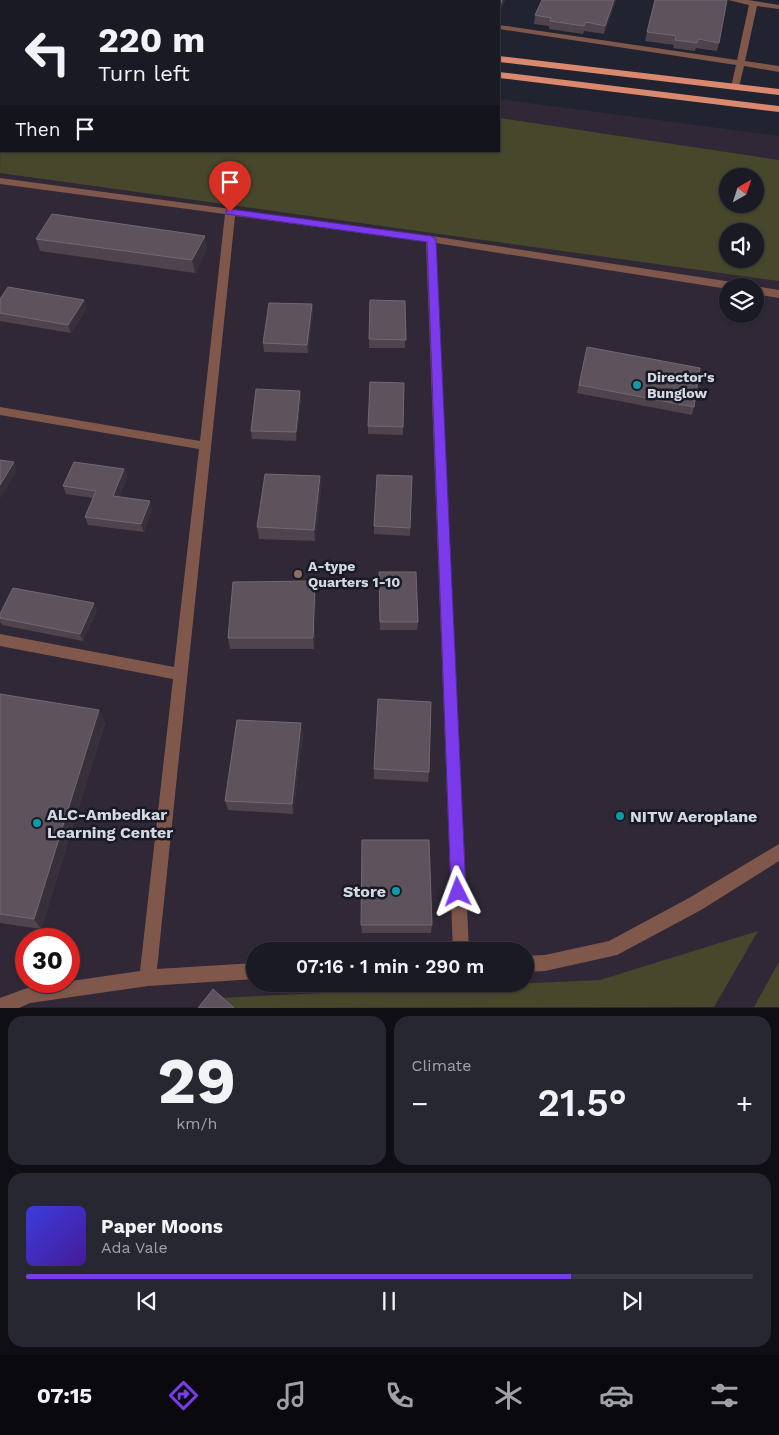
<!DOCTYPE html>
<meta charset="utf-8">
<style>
:root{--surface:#1a1a24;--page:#272731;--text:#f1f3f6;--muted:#9fa1a6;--line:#383841;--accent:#7c3aed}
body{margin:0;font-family:"Work Sans",sans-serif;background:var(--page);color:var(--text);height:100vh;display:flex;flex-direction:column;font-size:19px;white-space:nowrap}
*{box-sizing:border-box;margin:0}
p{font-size:16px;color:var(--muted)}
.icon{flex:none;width:28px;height:28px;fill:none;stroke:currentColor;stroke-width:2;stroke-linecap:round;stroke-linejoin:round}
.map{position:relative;height:1008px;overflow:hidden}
.drawer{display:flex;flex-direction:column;gap:8px;padding:8px;background:#0e0e14;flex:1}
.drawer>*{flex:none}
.top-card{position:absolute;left:0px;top:0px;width:500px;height:152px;box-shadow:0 1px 4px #0004,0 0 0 1px var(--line);background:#1a1a24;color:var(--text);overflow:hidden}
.needle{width:32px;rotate:39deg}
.fabs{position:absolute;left:719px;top:168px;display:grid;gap:10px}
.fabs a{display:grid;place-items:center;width:45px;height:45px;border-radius:50%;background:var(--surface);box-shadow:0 1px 4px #0004,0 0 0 1px var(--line);font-size:25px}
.speed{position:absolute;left:15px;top:928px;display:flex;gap:10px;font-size:25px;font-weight:700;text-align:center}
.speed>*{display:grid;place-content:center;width:65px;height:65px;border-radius:50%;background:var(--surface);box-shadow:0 1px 4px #0004,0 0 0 1px var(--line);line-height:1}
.speed .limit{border:8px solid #d22;background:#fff;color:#111}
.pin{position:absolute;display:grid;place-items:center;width:42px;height:42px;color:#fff;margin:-51px -21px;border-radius:50% 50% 50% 0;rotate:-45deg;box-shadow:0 0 5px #0007}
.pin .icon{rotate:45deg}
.me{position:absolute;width:55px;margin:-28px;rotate:357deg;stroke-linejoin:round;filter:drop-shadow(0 0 4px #0008)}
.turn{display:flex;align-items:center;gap:18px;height:105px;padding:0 15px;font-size:22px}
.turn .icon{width:65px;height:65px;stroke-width:2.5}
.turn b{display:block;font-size:35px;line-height:42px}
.then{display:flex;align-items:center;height:48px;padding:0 15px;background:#0003;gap:10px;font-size:19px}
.big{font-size:38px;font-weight:600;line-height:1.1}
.drawer .card{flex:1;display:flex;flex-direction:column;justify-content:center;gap:8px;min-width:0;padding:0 18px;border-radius:15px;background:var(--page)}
.drawer .dial{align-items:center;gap:0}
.dial b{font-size:65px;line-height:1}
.song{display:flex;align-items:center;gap:15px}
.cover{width:60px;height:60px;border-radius:8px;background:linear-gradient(135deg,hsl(240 70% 55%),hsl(260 70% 35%))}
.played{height:5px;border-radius:2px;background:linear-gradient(90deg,var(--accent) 75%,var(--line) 75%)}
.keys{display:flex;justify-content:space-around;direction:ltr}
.heat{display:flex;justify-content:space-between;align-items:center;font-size:28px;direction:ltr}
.drawer .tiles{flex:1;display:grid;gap:8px;grid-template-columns:1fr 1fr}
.card:last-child{grid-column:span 2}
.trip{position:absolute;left:246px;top:942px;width:288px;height:50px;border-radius:25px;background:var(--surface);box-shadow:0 1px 4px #0004,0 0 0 1px var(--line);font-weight:600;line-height:50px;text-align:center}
.tabs{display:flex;height:80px;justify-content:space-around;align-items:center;background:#0a0a0e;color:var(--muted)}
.tabs .icon{width:35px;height:35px}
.tabs .selected{color:var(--accent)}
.tabs b{font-size:22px;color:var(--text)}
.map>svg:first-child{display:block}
</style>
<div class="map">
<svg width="779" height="1008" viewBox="0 0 779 1008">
<rect width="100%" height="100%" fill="#222330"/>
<path fill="#312837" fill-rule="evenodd" d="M0,33L1,151H499V99L779,136V1007H0ZM728,176H755V204H728ZM728,231H755V259H728ZM728,286H755V314H728ZM26,939H69V981H26ZM255,951H525V984H255Z"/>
<path fill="#46472b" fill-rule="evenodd" d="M1,92V151H499V118L779,160V281L0,173ZM728,176H755V204H728ZM728,231H755V259H728Z
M758,931L714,1007L229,1008L218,998L600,980Z
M779,962V1007H754Z"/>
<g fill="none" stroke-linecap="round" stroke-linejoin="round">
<path fill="#80584b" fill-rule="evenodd" d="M319,0H334L335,1H320Z
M728,0H748L779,5V9L757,6L745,61L779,66V72L744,66L739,87L735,90L731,87L736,65L499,29V25L737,60L749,5Z
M1,46V52L0,53V47Z
M0,178L431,236L732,282L737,286H728V289L436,243L469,951H453L426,242L235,216L157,969L255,963V979L148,986L30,1003L19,1008H0V998L30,987L140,971L173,679L0,646V634L174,667L199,449L0,415V407L200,441L225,214L0,184Z
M755,286L779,290V298L755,294Z
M779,844V861L701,910L617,955L545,971L525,972V956L545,955L609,941L689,898Z"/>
<path fill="#db896e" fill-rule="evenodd" d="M43,0H59L60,1H44Z
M0,9H1V14H0Z
M499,56L779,89V95L499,62Z
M499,72L779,106V112L499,78Z"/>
</g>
<path fill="#4f434d" d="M432,0H505L499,14V1H432Z
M542,0H616L604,34L584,31L583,34L549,29V26L534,24L535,15Z
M647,32L719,43L717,51L696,48L695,51L673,48L674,45L645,41Z
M36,239L207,248L195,273L40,251Z
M0,299L84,300L86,309L71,333L0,321Z
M405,301V348H369V339Z
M312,304L313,313L308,353L264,352L263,343Z
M587,347L694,407L692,415L577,393Z
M404,383L403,435L368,434V426Z
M300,391L301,399L296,441L252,439L251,431Z
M124,469L127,477L119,497L152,509L144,532L88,525L85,517L93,498L66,494L63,486Z
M412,476L410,536L374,534V526Z
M321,488L315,541L259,539L257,527Z
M379,572L418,622L417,630H380Z
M315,581L316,593L314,649H230L228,638Z
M97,610L83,641L2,625L0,621V614Z
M0,694L105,723L41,929L0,923Z
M303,733L293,814L228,810L225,801Z
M374,769L429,772L428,782L374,779Z
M361,925H432L431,933H362Z"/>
<path fill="#37303b" d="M502,0H505L499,14V8Z
M614,0H616L604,34L605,26Z
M205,236L207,248L195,273L192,260Z
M84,300L86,309L71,333L68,325Z
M312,304L313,313L308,353L307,345Z
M300,391L301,399L296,441V432Z
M14,462L17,471L1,498L0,496V485Z
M124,469L127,477L116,504L113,496Z
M320,476L321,488L315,541L314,530Z
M150,501L152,509L144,532L141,524Z
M315,581L316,593L314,649L313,638Z
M94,603L97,610L83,641L80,634Z
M99,710L105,723L41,929L34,919Z
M301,723L303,733L293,814L292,804Z"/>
<path fill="#5e535d" stroke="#716872" d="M442,0H502L499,8V1H449Z
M542,0H614L605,26L586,22L584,26L550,21L551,18L535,15Z
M655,0H727L719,43L698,39L697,43L675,40L676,36L647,32Z
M52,214L205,236L192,260L36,239Z
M8,287L84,300L68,325L0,313V299Z
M370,300L405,301L406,340L369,339Z
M269,303L312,304L307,345L263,343Z
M587,347L700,368L694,407L579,385Z
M370,382L404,383L403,427L368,426Z
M256,389L300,391L296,432L251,431Z
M0,460L14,462L0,485Z
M74,462L124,469L113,496L150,501L141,524L85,517L96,491L63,486Z
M265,474L320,476L314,530L257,527Z
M377,475L412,476L410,528L374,526Z
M379,572H416L418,622H380Z
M315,581L313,638H228L233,582Z
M13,588L94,603L80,634L0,618V614Z
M0,694L99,710L34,919L0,914Z
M378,699L431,702L429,772L374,769Z
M237,720L301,723L292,804L225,801Z
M362,840H429L432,925H361Z
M213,989L234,1008H198Z"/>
<path fill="#7c3aed" stroke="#51269a" d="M230,209L431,236L436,239L466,892L464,897L458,899L453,897L451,892L427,242L226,214V210Z"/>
<g fill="#0f9aa8" stroke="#181a26" stroke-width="2">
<circle cx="637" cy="385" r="5"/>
<circle cx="620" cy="816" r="5"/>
<circle cx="37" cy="823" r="5"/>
<circle cx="396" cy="891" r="5"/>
</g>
<circle fill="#8d6e63" stroke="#181a26" stroke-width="2" cx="298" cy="574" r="5"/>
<g text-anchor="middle" stroke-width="5" stroke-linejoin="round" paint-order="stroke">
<g font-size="14" font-weight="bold" fill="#d7d9e2" stroke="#181a26" text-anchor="start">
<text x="647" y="382">Director's<tspan x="647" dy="16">Bunglow</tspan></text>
<text x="308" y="571">A-type<tspan x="308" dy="16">Quarters 1-10</tspan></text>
</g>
<g font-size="16" font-weight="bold" fill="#d7d9e2" stroke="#181a26" text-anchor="start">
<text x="47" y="820">ALC-Ambedkar<tspan x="47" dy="18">Learning Center</tspan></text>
<text x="630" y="822">NITW Aeroplane</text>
<text x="386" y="897" text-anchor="end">Store</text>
</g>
</g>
</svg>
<div class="fabs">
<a><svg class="needle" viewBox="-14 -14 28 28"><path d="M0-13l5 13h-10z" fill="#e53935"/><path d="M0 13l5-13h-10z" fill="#9fa1a6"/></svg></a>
<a><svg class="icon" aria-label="sound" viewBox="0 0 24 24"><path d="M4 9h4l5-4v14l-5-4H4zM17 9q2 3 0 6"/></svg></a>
<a><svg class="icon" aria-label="layers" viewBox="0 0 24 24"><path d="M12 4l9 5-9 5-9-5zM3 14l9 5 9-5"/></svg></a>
</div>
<div class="speed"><div class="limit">30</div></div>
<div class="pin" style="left:230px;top:212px;background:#d93025"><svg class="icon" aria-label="arrive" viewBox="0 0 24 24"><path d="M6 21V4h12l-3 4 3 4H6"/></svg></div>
<svg class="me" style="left:458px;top:892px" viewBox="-20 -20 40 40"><path d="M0-17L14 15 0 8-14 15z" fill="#7c3aed" stroke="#fff" stroke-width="4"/></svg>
<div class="trip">07:16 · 1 min · 290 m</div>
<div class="top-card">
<div class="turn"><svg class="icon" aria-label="left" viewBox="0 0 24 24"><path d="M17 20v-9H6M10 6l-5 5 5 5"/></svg><div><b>220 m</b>Turn left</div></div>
<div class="then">Then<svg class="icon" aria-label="arrive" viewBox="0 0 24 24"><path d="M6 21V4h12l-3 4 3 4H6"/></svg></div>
</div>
</div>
<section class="drawer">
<div class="tiles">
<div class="card dial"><b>29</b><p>km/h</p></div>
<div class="card"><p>Climate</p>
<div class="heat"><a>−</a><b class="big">21.5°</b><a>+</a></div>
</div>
<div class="card">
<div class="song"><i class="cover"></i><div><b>Paper Moons</b><p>Ada Vale</p></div></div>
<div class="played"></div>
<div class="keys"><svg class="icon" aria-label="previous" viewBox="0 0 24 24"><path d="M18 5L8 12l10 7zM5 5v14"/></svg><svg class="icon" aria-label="pause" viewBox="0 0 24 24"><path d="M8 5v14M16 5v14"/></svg><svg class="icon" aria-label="next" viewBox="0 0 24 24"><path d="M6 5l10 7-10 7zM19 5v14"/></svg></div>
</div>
</div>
</section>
<nav class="tabs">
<b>07:15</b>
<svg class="icon selected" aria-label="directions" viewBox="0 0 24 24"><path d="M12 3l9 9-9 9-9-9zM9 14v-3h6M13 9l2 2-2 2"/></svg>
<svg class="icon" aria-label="music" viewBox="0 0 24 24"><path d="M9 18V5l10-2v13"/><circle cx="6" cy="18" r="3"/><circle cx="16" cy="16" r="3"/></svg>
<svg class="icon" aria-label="phone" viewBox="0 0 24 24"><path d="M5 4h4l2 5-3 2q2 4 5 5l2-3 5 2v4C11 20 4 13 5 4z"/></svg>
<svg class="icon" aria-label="climate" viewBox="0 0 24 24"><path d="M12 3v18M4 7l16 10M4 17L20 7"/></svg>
<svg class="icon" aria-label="car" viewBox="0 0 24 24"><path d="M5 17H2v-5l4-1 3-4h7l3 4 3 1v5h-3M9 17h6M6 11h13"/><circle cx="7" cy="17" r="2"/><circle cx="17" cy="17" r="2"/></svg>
<svg class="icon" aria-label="filters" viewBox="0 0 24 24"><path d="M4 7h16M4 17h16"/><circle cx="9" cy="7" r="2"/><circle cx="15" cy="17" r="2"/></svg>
</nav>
